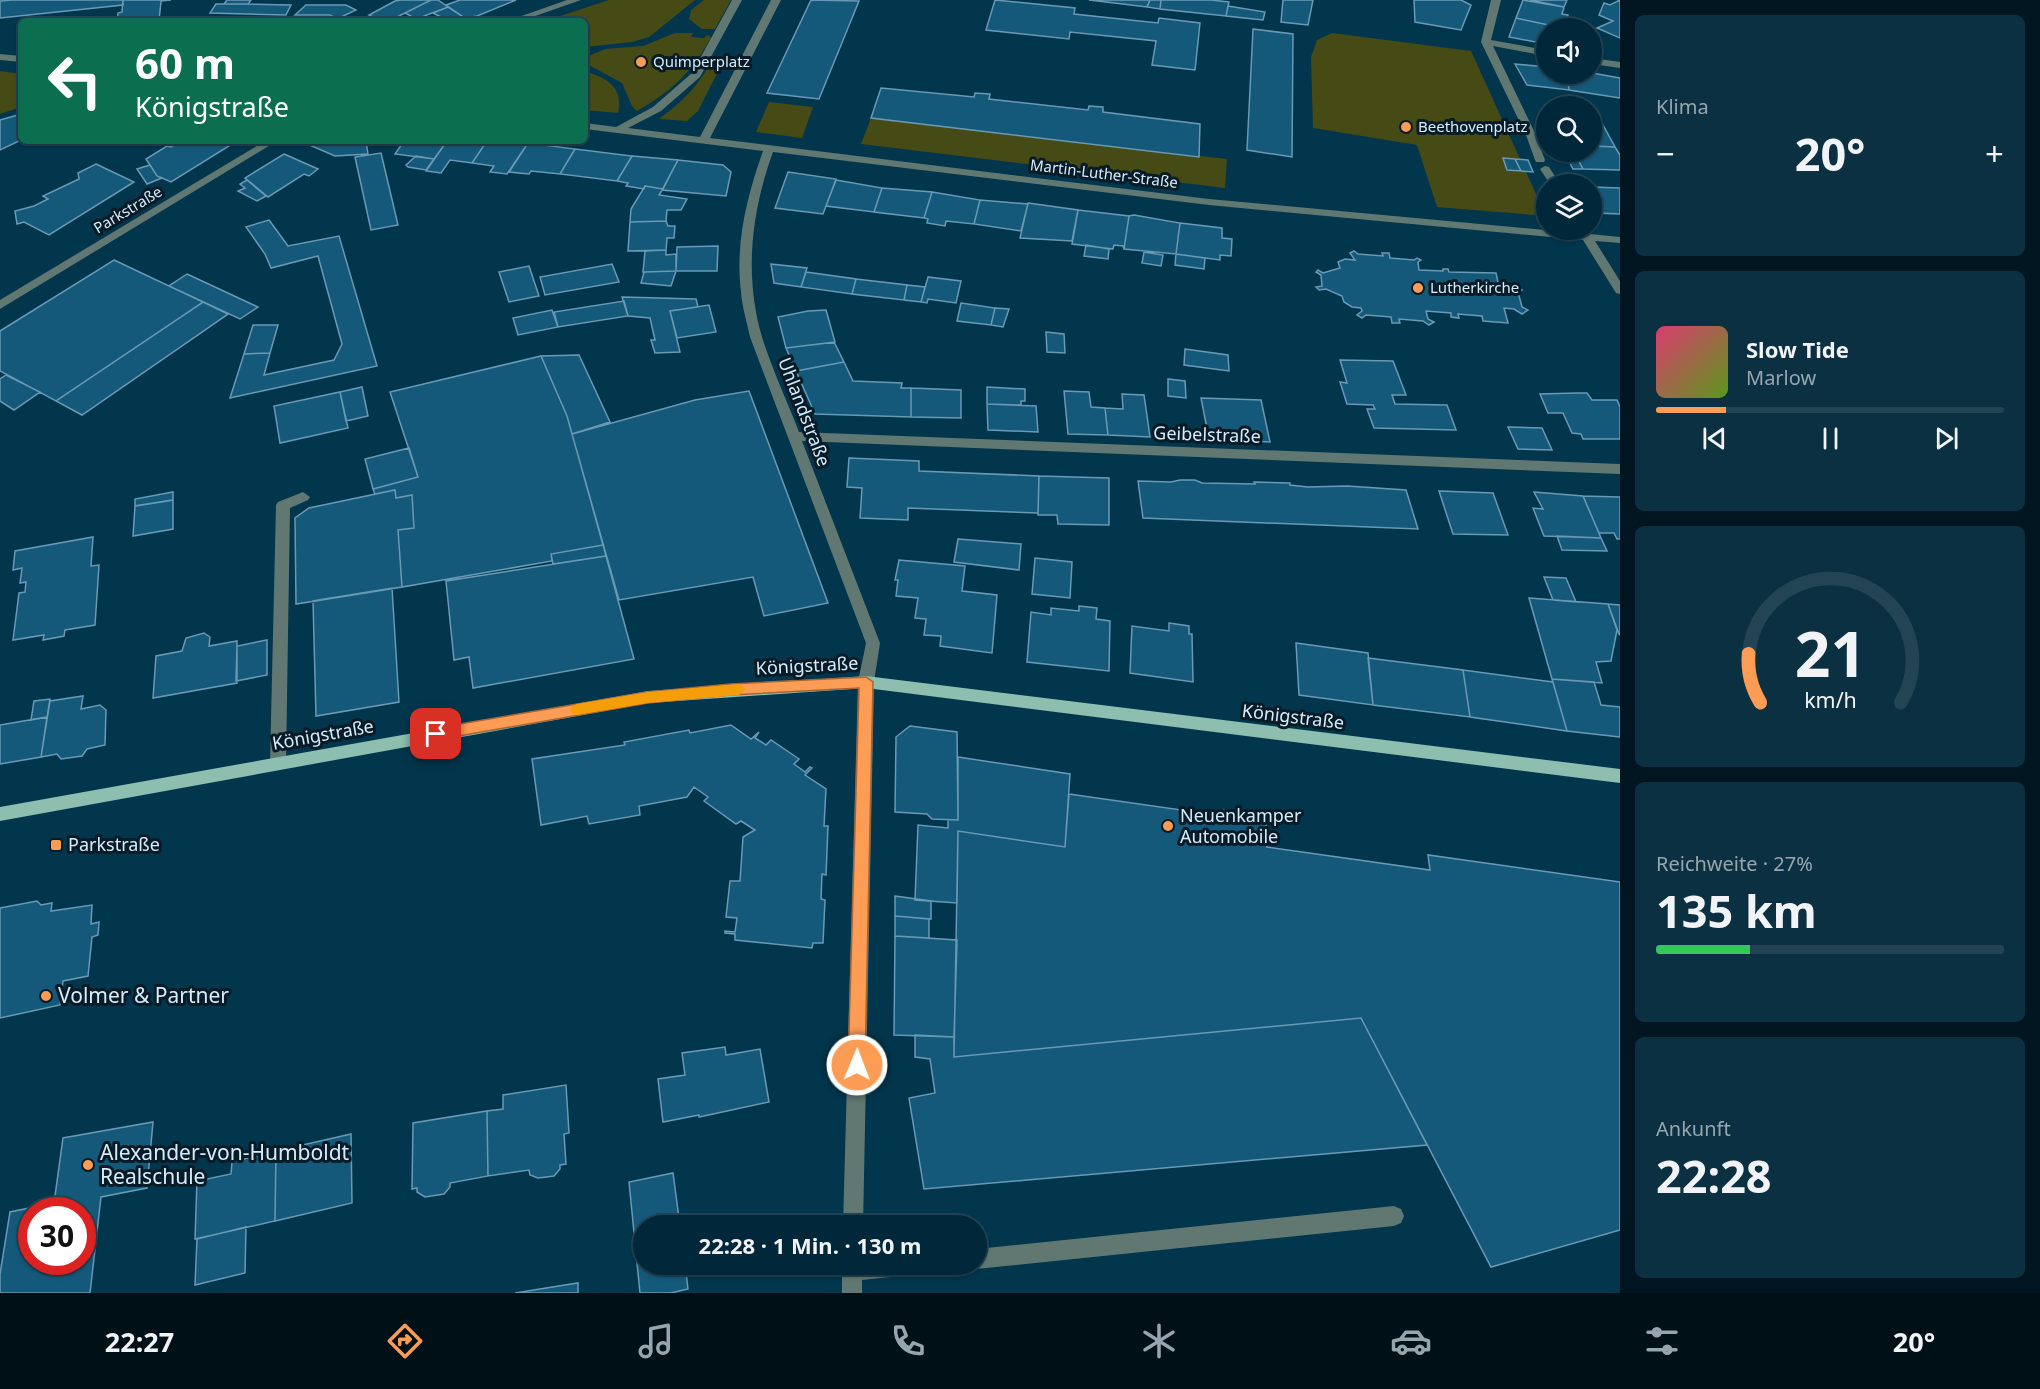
<!DOCTYPE html>
<html lang="de">
<meta charset="utf-8">
<style>
:root{--surface:#01283a;--page:#0b3042;--text:#f1f3f6;--muted:#96a6af;--line:#234454;--accent:#fd9c55}
body{margin:0;font-family:"Noto Sans",sans-serif;background:var(--page);color:var(--text);height:100vh;display:flex;flex-direction:column;font-size:22px;white-space:nowrap}
*{box-sizing:border-box;margin:0}
p{font-size:20px;color:var(--muted)}
.icon{flex:none;width:33px;height:33px;fill:none;stroke:currentColor;stroke-width:2;stroke-linecap:round;stroke-linejoin:round}
.map{position:relative;flex:1;overflow:hidden}
.sheet{display:flex;flex-direction:column;gap:15px;padding:15px;background:#011620;width:420px}
.sheet>*{flex:none}
.banner{position:absolute;left:18px;top:18px;width:570px;height:126px;border-radius:9px;box-shadow:0 2px 4px #0004,0 0 0 2px var(--line);background:#0b6e4f;color:#fff;overflow:hidden}
.buttons{position:absolute;left:1536px;top:18px;display:grid;gap:12px}
.buttons a{display:grid;place-items:center;width:66px;height:66px;border-radius:50%;background:var(--surface);box-shadow:0 2px 4px #0004,0 0 0 2px var(--line);font-size:30px}
.speed{position:absolute;left:18px;top:1197px;display:flex;gap:12px;font-size:30px;font-weight:700;text-align:center}
.speed>*{display:grid;place-content:center;width:78px;height:78px;border-radius:50%;background:var(--surface);box-shadow:0 2px 4px #0004,0 0 0 2px var(--line);line-height:1}
.speed .limit{border:9px solid #d22;background:#fff;color:#111}
.pin{position:absolute;display:grid;place-items:center;width:51px;height:51px;color:#fff;margin:-26px;border-radius:12px;box-shadow:0 3px 9px #0006}
.me{position:absolute;width:66px;margin:-33px;rotate:1deg;stroke-linejoin:round;filter:drop-shadow(0 0 4px #0008)}
.turn{display:flex;align-items:center;gap:21px;height:126px;padding:0 18px;font-size:27px}
.turn .icon{width:78px;height:78px;stroke-width:2.5}
.turn b{display:block;font-size:42px;line-height:51px}
.big{font-size:45px;font-weight:700;line-height:1.1}
.sheet .tile{flex:1;display:flex;flex-direction:column;justify-content:center;gap:9px;min-width:0;padding:0 21px;border-radius:9px;background:var(--page)}
.sheet .dial{align-items:center;gap:0}
.dial svg{height:156px;overflow:visible;fill:none;stroke:var(--line);stroke-width:7;stroke-linecap:round;text-anchor:middle}
.dial text{fill:var(--text);stroke:none}
.song{display:flex;align-items:center;gap:18px}
.cover{width:72px;height:72px;border-radius:9px;background:linear-gradient(135deg,hsl(340 70% 55%),hsl(90 70% 35%))}
.played{height:6px;border-radius:3px;background:linear-gradient(90deg,var(--accent) 20%,var(--line) 20%)}
.keys{display:flex;justify-content:space-around;direction:ltr}
.heat{display:flex;justify-content:space-between;align-items:center;font-size:33px;direction:ltr}
.charge{height:9px;border-radius:4px;background:linear-gradient(90deg,#34c759 27%,var(--line) 0)}
.trip{position:absolute;left:633px;top:1215px;width:354px;height:60px;border-radius:30px;background:var(--surface);box-shadow:0 2px 4px #0004,0 0 0 2px var(--line);font-weight:700;line-height:60px;text-align:center}
.dock{display:flex;height:96px;justify-content:space-around;align-items:center;background:#001017;color:var(--muted)}
.dock .icon{width:42px;height:42px}
.dock .current{color:var(--accent)}
.dock b{font-size:27px;color:var(--text)}
main{display:flex;flex:1;min-height:0}
.map>svg:first-child{display:block}
</style>
<main>
<div class="map">
<svg width="1620" height="1293" viewBox="0 0 1620 1293">
<rect width="100%" height="100%" fill="#01364d"/>
<path fill="#464b15" d="M609,0H695L649,37L632,42L585,47V21H545Z
M704,0H731L715,29H702L689,19L691,10Z
M675,33H693L691,37L704,38L707,35L711,37C694,70 670,93 637,111L632,106L622,83L585,63V57L606,49L643,46Z
M1332,33L1471,51L1546,216L1437,207L1417,145L1313,128L1311,57L1317,40Z
M708,67L720,68L698,111L687,121L659,119C679,104 696,89 708,67Z
M0,71L21,74V107L0,114Z
M585,72C608,77 624,89 618,113L585,110Z
M769,102L813,107L802,138L756,132Z
M871,118L1227,159L1225,188L861,144Z"/>
<path fill="#14597a" stroke="#6a99b5" stroke-width="1.5" fill-rule="evenodd" d="M13,0H123V5L0,18V1Z
M123,0H171L161,1L159,21H117L118,13L122,12Z
M227,0H251L248,4H224Z
M401,0H431L389,21H382L369,15L395,1Z
M431,0H438L448,7L424,16L428,18L420,21L405,13Z
M460,0H516L477,16L465,18L446,5Z
M811,0L859,1L819,99L767,93Z
M995,0L1075,8L1074,14L1158,23L1159,18L1200,23L1195,70L1152,65L1156,41L1070,32L1069,39L986,30Z
M1089,0H1150L1147,7Z
M1150,0H1161L1160,9L1147,7Z
M1161,0H1211L1229,2L1226,16L1160,9Z
M1283,0H1313L1308,25L1281,22Z
M1414,0H1461L1471,5L1461,30L1415,22Z
M1523,0L1564,7L1562,14L1568,15L1566,20L1561,19L1558,27L1516,18Z
M1530,0H1567L1564,7Z
M1620,0V38L1597,28L1613,21L1599,15L1604,3L1610,5Z
M216,4H248L291,5L286,15L210,13Z
M306,5H346L356,10L337,19L330,15H295Z
M1228,6L1265,12L1263,20L1226,16Z
M448,7L465,18L469,21H449L433,13Z
M1516,18L1558,27L1546,28V44L1509,37Z
M1253,29L1293,34L1292,157L1247,150Z
M1515,64L1546,67V74H1567L1569,90L1527,85Z
M1592,73L1620,78V98L1569,90L1567,74Z
M881,88L974,97L975,93L990,94L989,99L1088,110L1089,106L1103,107V112L1200,124L1199,157L871,118Z
M1549,104L1592,105L1615,147L1592,146V106H1550Z
M21,114V140L0,150V120Z
M181,141H237L171,182L157,176L146,159L167,146L171,147Z
M313,141H366L368,154L335,156L307,144Z
M404,141H447L434,159L395,154Z
M447,141H487L472,163L450,160L441,173L426,171Z
M487,141H512L528,143L507,174L490,172L494,166L472,163Z
M528,143L575,149L560,174L531,171L529,174L509,172Z
M1592,146L1615,147L1620,155V170L1583,169L1574,152H1592Z
M575,149L632,156L617,181L560,174Z
M1564,152H1574L1583,169H1573Z
M381,153L398,225L371,230L355,157Z
M284,154L318,169L309,176L304,174L268,197L245,178Z
M416,156L434,159L426,170L408,167L406,165Z
M632,156L678,160L663,189L645,186L644,189L626,186L628,183L617,181Z
M1503,158L1515,159L1521,171L1507,170Z
M1515,159L1528,160L1533,172L1521,171Z
M678,160L723,165L731,172L726,196L662,190Z
M96,164L134,182L49,235L24,222L17,224L15,211L34,206L48,199L43,196L79,179L78,173Z
M150,165L157,176L162,178L147,184L137,169Z
M788,172L836,179L823,214L775,208Z
M247,180L266,196L257,201L238,191L245,188L240,184Z
M836,180L882,188L874,212L826,206Z
M645,186L663,189L659,195L687,199L681,210H667L666,221L630,222L631,209Z
M1592,187L1620,188V214L1595,213L1592,205Z
M882,188L932,192L924,218L874,212Z
M932,192L980,200L974,224L946,221L945,226L927,223L928,219L924,218Z
M980,200L1028,204L1021,231L974,224Z
M1028,203L1078,210L1072,241L1020,238Z
M1078,210L1129,216L1124,249L1123,246L1114,245L1113,249L1072,244Z
M1134,215L1180,223L1176,254L1124,249L1129,216Z
M269,220L288,246L339,236L377,366L230,398L244,354L270,353L264,375L334,360L342,344L318,256L271,268L265,254L246,227Z
M666,221L668,226H675L674,238H667L666,250L628,251L630,222Z
M1180,223L1222,228V238L1232,239L1231,256L1220,255V260L1176,254Z
M1086,245L1109,249L1108,259L1084,256Z
M718,246L717,271H676L677,247Z
M666,250V255L676,254V271L643,272L645,251Z
M1354,251L1358,254L1383,256L1382,253H1389L1390,258L1414,260L1417,258L1421,260L1418,262L1419,270L1443,271V269H1448L1449,272L1496,273L1499,287H1509L1514,285L1522,290L1518,292L1522,307L1528,310L1522,314L1514,309L1504,308L1508,323L1483,321L1482,316L1458,314L1459,318L1451,317V313L1426,311L1428,319L1434,322L1429,325L1423,321L1399,319L1400,323H1392L1391,317L1366,315L1362,318L1357,315L1362,311L1361,308L1352,307L1344,302L1342,296L1326,289L1319,290L1316,287L1322,286L1321,275L1316,272L1318,270L1323,273L1340,268L1338,262L1345,259L1355,260L1350,253Z
M1144,252L1163,255L1161,266L1142,263Z
M1176,254L1205,258L1204,269L1175,265Z
M114,260L203,302L56,401L0,371V331Z
M612,264L619,282L545,295L540,277Z
M771,264L807,268L801,287L774,283Z
M529,266L539,296L509,302L499,272Z
M676,271L671,286L641,283L644,272Z
M806,272L856,279L852,294L801,287Z
M187,274L258,307L240,319L169,286Z
M928,277L961,281L956,303L928,299L927,303L921,302Z
M856,279L907,285L904,300L852,294Z
M907,285L925,287L921,302L904,300Z
M622,297L696,299L698,307L670,311L680,352L655,353L651,340H655L650,318L628,316Z
M624,301L628,316L558,327L554,312Z
M203,302L228,314L82,415L56,401Z
M961,303L995,308L991,325L957,321Z
M709,305L716,332L677,338L670,311Z
M995,308L1009,309L1003,327L991,325Z
M552,310L558,327L518,335L513,318Z
M826,310L835,342L786,348L778,317L808,311Z
M253,325H278L270,353L244,354Z
M1046,332L1064,334L1065,353L1047,352Z
M834,342L844,362L796,371L786,348Z
M1185,349L1228,355L1229,371L1184,365Z
M579,355L610,422L572,434L567,416L541,356Z
M541,356L567,416L603,545L551,554L552,561L402,587L398,530L414,528L412,495L396,498L395,490L375,494L373,489L418,477L390,392Z
M1340,360L1393,361L1406,395H1392L1395,404L1447,405L1456,430L1374,428L1367,409H1375L1373,405L1347,404L1340,382L1347,383Z
M844,362L853,381L902,383L901,388H911V417L815,414L796,371Z
M6,375L40,392L14,410L0,401V379Z
M1168,379L1185,381L1186,398L1168,396Z
M362,387L368,416L346,421L340,392Z
M987,387L1025,389V401H1021V405L987,404Z
M911,388L961,390V418L911,417Z
M749,391L828,603L764,616L753,577L619,600L572,434L695,400Z
M1064,391L1089,392L1091,407L1105,408L1108,435L1068,434Z
M340,392L348,428L280,443L274,406Z
M1577,393H1587L1592,400H1617L1620,407V439H1583L1581,434L1572,433L1563,413H1548L1540,394Z
M1122,394L1144,395L1150,437L1108,435L1105,408L1123,409Z
M1201,398L1261,400L1270,442L1209,439Z
M987,404L1036,406L1038,432L988,430Z
M1508,427L1542,428L1552,450L1518,449Z
M409,448L418,477L373,489L365,459Z
M849,458L919,461V471L1039,476L1038,513L908,508V520L860,518L862,488L847,487Z
M1039,476L1109,478V525L1058,524L1057,515H1038Z
M1180,480H1195L1202,483L1255,484L1254,482L1290,483V485L1308,487L1347,486L1406,490L1418,529L1143,518L1138,481L1171,482Z
M395,490L396,498L412,495L414,528L398,530L402,587L296,604L295,518L309,508Z
M1439,491L1493,493L1508,535L1453,534Z
M173,492V500L135,506V499Z
M1534,492L1583,496L1601,538L1544,536L1533,508L1543,509Z
M1583,496L1620,497V539H1617L1614,533H1599Z
M173,500V529L133,536L135,506Z
M1557,536L1601,538L1607,551L1562,550Z
M93,537L91,566L99,565L95,625L65,630L64,636L43,640L44,635L13,640L19,593L25,592L26,582L20,583L22,568L13,570L15,551Z
M958,539L1021,544L1019,570L954,562Z
M603,545L606,556L553,564L551,554Z
M606,556L634,659L473,688L469,657L454,660L446,581Z
M1035,558L1072,562L1070,598L1032,594Z
M899,560L965,566L962,591L997,595L992,653L940,646L941,636L924,635L926,619L915,618L918,598L896,596L898,580H895Z
M1544,577L1566,578L1576,602L1553,600Z
M392,588L399,702L316,716L313,601Z
M1529,598L1608,604L1617,630L1611,661L1596,662L1602,683L1552,679Z
M1608,604L1620,605V635L1619,634Z
M1079,606L1097,608L1096,619L1110,621L1109,671L1027,662L1031,612L1051,615V608L1079,611Z
M1169,623L1189,626V634H1192L1193,682L1130,673L1132,626L1169,631Z
M204,633L210,637L209,646L237,641V683L153,698L156,656L182,651L186,638Z
M267,640V675L236,681L237,646Z
M1296,643L1368,653L1373,705L1299,695Z
M1368,658L1463,670L1470,717L1373,705Z
M1463,670L1553,682L1567,731L1470,717Z
M1552,679L1594,682L1601,705L1620,707V737L1567,731Z
M83,696L81,709L100,705L106,710L105,745L87,749L82,756L61,759L57,754L41,757L50,701Z
M50,699L47,717L31,720L34,701Z
M47,717L41,757L0,764V725Z
M731,725L751,739L759,732L755,738L766,745L771,740L799,759L794,764L805,772L810,767L812,768L805,775L826,789L824,826H828L826,875L822,874L821,899L825,900L823,943H813L812,948L735,940V934L725,933V931L735,932L737,918L726,917L730,881H740L743,837L755,830L741,821L736,824L704,801L708,797L694,787L687,797L639,806L640,815L589,824L587,816L541,825L532,759L625,745L624,742L689,730L690,733Z
M910,726L957,732L958,820L932,819L927,814L895,812L896,737Z
M958,757L1070,774L1065,847L958,831L957,903L915,900L918,825L948,828V820H958Z
M1069,794L1223,816V810L1243,813V818L1266,822L1267,847L1430,870L1428,855L1620,882V1230L1491,1267L1361,1018L954,1057L958,831L1065,847Z
M895,896L931,901V919L895,916Z
M37,901L41,905L52,903L51,911L92,905L91,924L99,922L98,935L92,937L88,976L63,981L60,1005L0,1018V908Z
M895,916L929,919V938L895,936Z
M895,936L957,940L954,1037L894,1035Z
M1361,1018L1427,1145L924,1189L909,1098L935,1093L930,1059L915,1057V1035L954,1037V1057Z
M725,1047L726,1055L760,1049L769,1102L699,1117V1115L663,1122L658,1079L685,1075L682,1053Z
M566,1085L569,1133L564,1134L566,1164L560,1165V1169L554,1176L538,1178L530,1175L529,1170L488,1176L487,1111L503,1109V1095Z
M487,1111L488,1176L450,1183V1187L444,1194L425,1197L417,1192V1188L412,1189L413,1123Z
M153,1122L147,1188L101,1197L90,1293H0V1274L10,1212L54,1203L63,1138ZM32,1210H82V1262H32Z
M351,1134L352,1203L275,1221L276,1151Z
M276,1151L275,1221L195,1239L197,1181L231,1174L232,1162Z
M673,1173L680,1226H644V1264H685L688,1289L671,1293H640L629,1182Z
M246,1227L245,1273L195,1285L197,1239Z
M578,1283V1293H515Z"/>
<g fill="none" stroke-linecap="round" stroke-linejoin="round">
<path fill="#607871" fill-rule="evenodd" d="M567,0H581L521,21H507Z
M732,0H742L700,77L661,111L628,128L700,137L771,0H781L710,138L1209,199L1578,233L1579,230H1587L1590,234L1620,237V243L1595,241L1620,281V294L1616,293L1583,240L1209,205L773,152C751,213 744,275 762,337C772,369 787,401 799,432L1620,464V474L802,441L880,643L874,682L863,1226H843L858,682L866,643L750,337C747,322 742,307 741,292C735,243 747,196 763,151L585,129V123L616,127L653,107L692,73Z
M1491,0H1501L1491,40L1546,50V56L1493,46L1536,135L1545,160L1544,162H1536L1535,160L1526,135L1481,42Z
M0,54L21,56V62L0,60Z
M1592,58L1620,62V68L1592,64Z
M265,141H277L0,309V300Z
M1545,166L1549,167L1560,184H1550L1540,169Z
M303,492L310,497L308,500L290,508L286,763L284,768L278,770L272,768L270,763L276,505L278,502Z
M1394,1206L1401,1209L1404,1216L1401,1223L1394,1226L976,1269L968,1264H976V1249Z
M842,1264H929L926,1271L919,1274L862,1280V1293H842Z"/>
<path fill="#8dbeb0" fill-rule="evenodd" d="M866,676L1620,769V783L866,688L648,703L0,821V807L648,691Z"/>
</g>
<path fill="#fd9c55" stroke="#a46537" stroke-width="1.5" d="M866,677L873,682L865,1065L863,1070L857,1073L851,1070L848,1065L859,688L730,695L648,703L436,740L431,738L428,734L431,730L436,728L648,692L730,684Z"/>
<path fill="#f59e0b" d="M739,684L746,689L739,695L648,703L577,715L572,714L570,710L572,706L577,704L648,692Z"/>
<g fill="#fd9c55" stroke="#081b26" stroke-width="2">
<circle cx="641" cy="62" r="6"/>
<circle cx="1406" cy="127" r="6"/>
<circle cx="1418" cy="288" r="6"/>
<circle cx="1168" cy="826" r="6"/>
<rect x="50" y="839" width="12" height="12" rx="3"/>
<circle cx="46" cy="996" r="6"/>
<circle cx="88" cy="1165" r="6"/>
</g>
<g text-anchor="middle" stroke-width="6" stroke-linejoin="round" paint-order="stroke">
<g font-size="15" fill="#d4ecfb" stroke="#081b26" text-anchor="start">
<text x="653" y="67">Quimperplatz</text>
<text x="1418" y="132">Beethovenplatz</text>
<text x="1430" y="293">Lutherkirche</text>
</g>
<g font-size="15" fill="#d4ecfb" stroke="#081b26">
<text transform="translate(1104 174) rotate(7)" y="5">Martin-Luther-Straße</text>
<text transform="translate(128 210) rotate(-31)" y="5">Parkstraße</text>
</g>
<g font-size="18" fill="#d4ecfb" stroke="#081b26">
<text transform="translate(804 412) rotate(69)" y="6">Uhlandstraße</text>
<text transform="translate(1207 435) rotate(2)" y="6">Geibelstraße</text>
<text transform="translate(807 666) rotate(-3)" y="6">Königstraße</text>
<text transform="translate(1293 717) rotate(7)" y="6">Königstraße</text>
<text transform="translate(323 735) rotate(-10)" y="6">Königstraße</text>
</g>
<g font-size="18" fill="#d4ecfb" stroke="#081b26" text-anchor="start">
<text x="1180" y="822">Neuenkamper<tspan x="1180" dy="21">Automobile</tspan></text>
<text x="68" y="851">Parkstraße</text>
</g>
<g font-size="21" fill="#d4ecfb" stroke="#081b26" text-anchor="start">
<text x="58" y="1003">Volmer &amp; Partner</text>
<text x="100" y="1160">Alexander-von-Humboldt<tspan x="100" dy="24">Realschule</tspan></text>
</g>
</g>
</svg>
<div class="buttons">
<a><svg class="icon" aria-label="sound" viewBox="0 0 24 24"><path d="M4 9h4l5-4v14l-5-4H4zM17 9q2 3 0 6"/></svg></a>
<a><svg class="icon" aria-label="search" viewBox="0 0 24 24"><circle cx="10" cy="10" r="6"/><path d="M15 15l6 6"/></svg></a>
<a><svg class="icon" aria-label="layers" viewBox="0 0 24 24"><path d="M12 4l9 5-9 5-9-5zM3 14l9 5 9-5"/></svg></a>
</div>
<div class="speed"><div class="limit">30</div></div>
<div class="pin" style="left:436px;top:734px;background:#d93025"><svg class="icon" aria-label="arrive" viewBox="0 0 24 24"><path d="M6 21V4h12l-3 4 3 4H6"/></svg></div>
<svg class="me" style="left:857px;top:1065px" viewBox="-20 -20 40 40"><circle r="17" fill="#fd9c55" stroke="#fff" stroke-width="3"/><path d="M0-11L8 9 0 5-8 9z" fill="#fff"/></svg>
<div class="trip">22:28 · 1 Min. · 130 m</div>
<div class="banner">
<div class="turn"><svg class="icon" aria-label="left" viewBox="0 0 24 24"><path d="M17 20v-9H6M10 6l-5 5 5 5"/></svg><div><b>60 m</b>Königstraße</div></div>
</div>
</div>
<section class="sheet">
<div class="tile"><p>Klima</p>
<div class="heat"><a>−</a><b class="big">20°</b><a>+</a></div>
</div>
<div class="tile">
<div class="song"><i class="cover"></i><div><b>Slow Tide</b><p>Marlow</p></div></div>
<div class="played"></div>
<div class="keys"><svg class="icon" aria-label="previous" viewBox="0 0 24 24"><path d="M18 5L8 12l10 7zM5 5v14"/></svg><svg class="icon" aria-label="pause" viewBox="0 0 24 24"><path d="M8 5v14M16 5v14"/></svg><svg class="icon" aria-label="next" viewBox="0 0 24 24"><path d="M6 5l10 7-10 7zM19 5v14"/></svg></div>
</div>
<div class="tile dial"><svg viewBox="0 0 100 80">
<path d="M14 69A42 42 0 1 1 86 69"/>
<path d="M14 69A42 42 0 0 1 8 44" stroke="#fd9c55"/>
<text x="50" y="56" font-size="32" font-weight="700">21</text>
<text x="50" y="72" font-size="11">km/h</text>
</svg></div>
<div class="tile"><p>Reichweite · 27%</p><b class="big">135 km</b><div class="charge"></div></div>
<div class="tile"><p>Ankunft</p><b class="big">22:28</b></div>
</section>
</main>
<nav class="dock">
<b>22:27</b>
<svg class="icon current" aria-label="directions" viewBox="0 0 24 24"><path d="M12 3l9 9-9 9-9-9zM9 14v-3h6M13 9l2 2-2 2"/></svg>
<svg class="icon" aria-label="music" viewBox="0 0 24 24"><path d="M9 18V5l10-2v13"/><circle cx="6" cy="18" r="3"/><circle cx="16" cy="16" r="3"/></svg>
<svg class="icon" aria-label="phone" viewBox="0 0 24 24"><path d="M5 4h4l2 5-3 2q2 4 5 5l2-3 5 2v4C11 20 4 13 5 4z"/></svg>
<svg class="icon" aria-label="climate" viewBox="0 0 24 24"><path d="M12 3v18M4 7l16 10M4 17L20 7"/></svg>
<svg class="icon" aria-label="car" viewBox="0 0 24 24"><path d="M5 17H2v-5l4-1 3-4h7l3 4 3 1v5h-3M9 17h6M6 11h13"/><circle cx="7" cy="17" r="2"/><circle cx="17" cy="17" r="2"/></svg>
<svg class="icon" aria-label="filters" viewBox="0 0 24 24"><path d="M4 7h16M4 17h16"/><circle cx="9" cy="7" r="2"/><circle cx="15" cy="17" r="2"/></svg>
<b>20°</b>
</nav>
